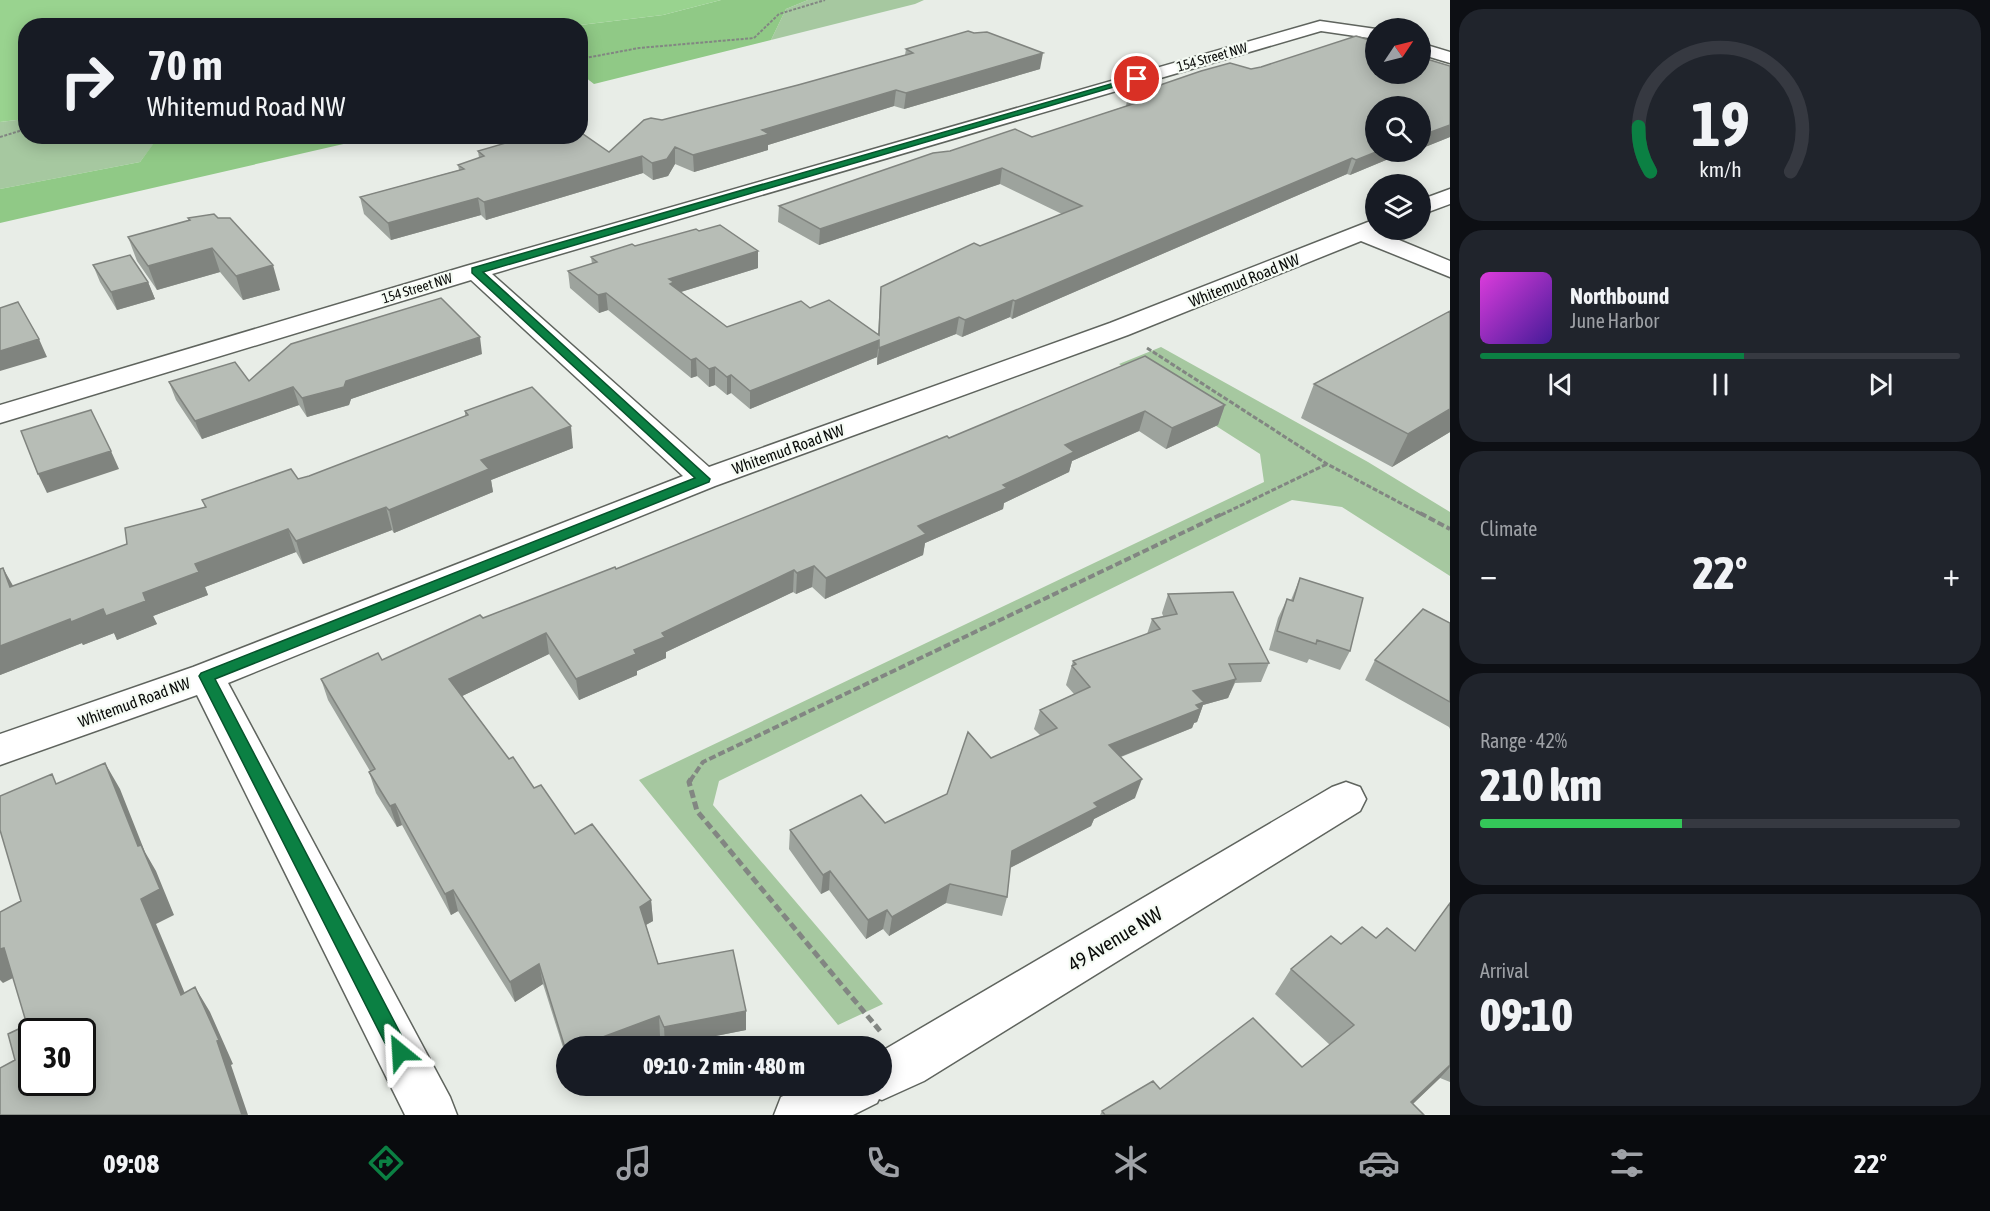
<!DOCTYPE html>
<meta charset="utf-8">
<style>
:root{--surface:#171b24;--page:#20242c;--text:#f1f3f6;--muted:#9ea1a6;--line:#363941;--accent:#0b8043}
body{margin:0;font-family:"Asap Condensed",sans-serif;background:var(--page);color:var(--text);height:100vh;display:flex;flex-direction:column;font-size:22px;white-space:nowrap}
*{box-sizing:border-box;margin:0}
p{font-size:20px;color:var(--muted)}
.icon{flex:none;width:33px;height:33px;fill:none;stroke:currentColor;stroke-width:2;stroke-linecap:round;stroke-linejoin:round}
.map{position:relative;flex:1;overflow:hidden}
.side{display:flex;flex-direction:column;gap:9px;padding:9px;background:#0d0f14;width:540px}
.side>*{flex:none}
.top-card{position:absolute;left:18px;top:18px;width:570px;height:126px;border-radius:24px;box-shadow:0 3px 15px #0003;background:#171b24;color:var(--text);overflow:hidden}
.needle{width:39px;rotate:55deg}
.tools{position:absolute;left:1365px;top:18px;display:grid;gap:12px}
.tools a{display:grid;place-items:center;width:66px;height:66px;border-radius:50%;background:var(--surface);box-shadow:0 3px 15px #0003;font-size:30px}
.speed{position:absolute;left:18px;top:1018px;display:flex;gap:12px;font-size:30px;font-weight:700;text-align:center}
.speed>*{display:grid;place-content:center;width:78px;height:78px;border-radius:50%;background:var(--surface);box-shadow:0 3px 15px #0003;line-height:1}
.speed .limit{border:3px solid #111;border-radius:9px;background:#fff;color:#111}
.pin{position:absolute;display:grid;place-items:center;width:51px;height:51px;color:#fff;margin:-26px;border:3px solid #fff;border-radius:50%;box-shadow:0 2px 6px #0007}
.me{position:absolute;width:66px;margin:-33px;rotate:333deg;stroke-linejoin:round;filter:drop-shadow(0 0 4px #0008)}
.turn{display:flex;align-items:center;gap:21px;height:126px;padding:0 30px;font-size:27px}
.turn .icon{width:78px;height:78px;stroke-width:2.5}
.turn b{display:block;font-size:42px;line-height:51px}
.big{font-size:45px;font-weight:800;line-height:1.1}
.side .widget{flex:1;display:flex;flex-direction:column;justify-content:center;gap:9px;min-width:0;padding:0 21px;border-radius:24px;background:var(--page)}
.side .dial{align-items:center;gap:0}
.dial svg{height:156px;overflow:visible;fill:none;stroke:var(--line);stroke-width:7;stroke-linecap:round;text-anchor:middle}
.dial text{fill:var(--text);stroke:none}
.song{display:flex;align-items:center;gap:18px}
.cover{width:72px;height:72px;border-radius:9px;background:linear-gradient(135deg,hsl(300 70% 55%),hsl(260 70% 35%))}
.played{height:6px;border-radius:3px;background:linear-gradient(90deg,var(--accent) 55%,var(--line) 55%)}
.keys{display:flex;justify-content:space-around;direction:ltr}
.heat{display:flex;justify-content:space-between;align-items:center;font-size:33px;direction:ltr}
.charge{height:9px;border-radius:4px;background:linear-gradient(90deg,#34c759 42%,var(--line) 0)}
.trip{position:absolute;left:556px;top:1036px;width:336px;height:60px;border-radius:30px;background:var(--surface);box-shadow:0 3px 15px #0003;font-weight:800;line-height:60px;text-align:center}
.tabs{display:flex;height:96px;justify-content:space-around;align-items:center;background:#090b0e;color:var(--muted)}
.tabs .icon{width:42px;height:42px}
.tabs .active{color:var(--accent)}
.tabs b{font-size:27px;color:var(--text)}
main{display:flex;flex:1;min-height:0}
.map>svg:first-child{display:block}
</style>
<main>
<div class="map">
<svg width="1450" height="1115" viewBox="0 0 1450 1115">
<rect width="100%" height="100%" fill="#e8ede7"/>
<path fill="#a6c8a0" d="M808,0H924L915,4L771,40L786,9Z
M25,119L26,136L159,137L140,162L0,189V122Z
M1161,347L1368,462L1450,512V576L1342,507L1292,500L719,781L713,805L883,1004L838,1025L639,780L1264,482L1260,454L1119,364Z"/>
<path fill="#90c986" d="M721,0H808L786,9L771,40L594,84L581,74L580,26H572L663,15Z
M159,136H374V137L0,223V189L140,162Z"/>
<path fill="#99d38f" d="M0,0H721L663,15L572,26H26L25,119L0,122Z"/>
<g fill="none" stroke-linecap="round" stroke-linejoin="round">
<defs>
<path id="minor" d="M1320,21L1376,29V39L1321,31L492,274L709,467L1110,323L1368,222L1376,220V230H1386L1382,233L1450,261V277L1361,241L1128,335L715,486L228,683L450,1097L457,1115H405L197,695L0,765V734L193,667L683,476L471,280L0,423V405L466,266Z
M1420,43L1450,52V63L1420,54Z
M1450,189V204L1420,215V200Z
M1346,782L1360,787L1366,799L1360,811L924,1081L882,1100L879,1099L877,1103L853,1115H774L781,1097L805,1086H882V1051L1332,787Z"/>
</defs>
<use href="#minor" stroke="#5f645e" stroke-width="3"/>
<path stroke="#828682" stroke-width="2" stroke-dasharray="3 1.5" stroke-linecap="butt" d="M580,59L639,48L754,38L779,14L825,0
M0,137L26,129"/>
<path stroke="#828682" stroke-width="3" stroke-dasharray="5 2" stroke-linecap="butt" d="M1147,348L1327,464L1423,515
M1221,515L1327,464"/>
<path stroke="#828682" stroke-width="4" stroke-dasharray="7 3" stroke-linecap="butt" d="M1420,513L1450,529
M690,781L703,762L1224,513"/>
<path stroke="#828682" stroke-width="5" stroke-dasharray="8 4" stroke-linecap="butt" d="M691,779L689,782L697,811L880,1031"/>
<use href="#minor" fill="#fff" fill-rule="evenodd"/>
</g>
<path fill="#9da39d" d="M906,49L1040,69L904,109L894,106L768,145V150L694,172L675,164L668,176L653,180L643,173L486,220L481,215L391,240L364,214L360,197L459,170L458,165L479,158L478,151L609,152L662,120L798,85L905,55Z
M1450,66V137L1420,149V106L1376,152H1415L1402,157L1398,155L1350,175L1347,174L1012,319L1010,317L962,337L956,334L877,365V357L750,409L731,393L727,395L715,385L709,387L697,376L691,378L608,310L599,313L570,288L568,271L592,264L591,257L635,246L758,268L681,292L727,327L810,308L878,334L881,287L980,246L1062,214L1000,184L819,245L778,222L779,206L950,151L1032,137L1126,106L1128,96L1251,69Z
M188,218L280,290L243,300L220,272L157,290L137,261L128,237L188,221Z
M93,265L148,282L155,299L117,310L100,282Z
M1450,311V432L1392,467L1301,418L1314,384Z
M482,354L351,399L349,405L307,417L299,405L202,439L176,400L169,382L249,381Z
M1145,356L1225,405L1218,425L1166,449L1139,431L1072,461L1069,472L1004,503L1003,509L925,543L923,555L825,599L812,587L796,594L793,592L666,652V658L637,671V675L579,700L549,654L462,696L509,759L575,834L651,900L653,921L646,925L658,964L746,1030L665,1046L660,1036L567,1047V1060L543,984L515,1002L458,911L451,915L402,825L397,827L376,793L369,772L370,771L328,700L321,679L382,660L483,618L616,569L949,438Z
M465,411L573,448L491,480L493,492L394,533L392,530L303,564L296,552L205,587L208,595L153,616L157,624L117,640L114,633L83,645L82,643L0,675V569L13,586L127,544L205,507L202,500L298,479L309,476L465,417Z
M1300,578L1350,651L1340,670L1309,659L1307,663L1269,650L1278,618L1287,599L1291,600Z
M1168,594L1269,663L1261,682L1235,683L1228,698L1203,705L1197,722L1194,723L1192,728L1121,757L1135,798L1094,819L1091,826L1010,868L1007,897L1002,916L946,903L889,936L883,929L866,939L829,890L821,894L789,849L790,830L885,823L947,794L991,758L1041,736L1034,729L1040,710L1074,694L1066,685L1073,661L1147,634L1152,619L1163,616L1162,613Z
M1450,623V729L1449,727L1365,680L1375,660Z
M1450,903V1082L1440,1078L1413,1104L1424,1115H1100L1102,1111L1160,1089L1302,1067L1330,1045L1275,994L1291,969L1341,944L1376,938L1415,951Z"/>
<path fill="#80847f" d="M1043,53L1040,69L904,109L906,93Z
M896,90L894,106L768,145V150L694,172L693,155L762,130Z
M1450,125V137L1420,149V136Z
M675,147V164L668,176L653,180L652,163Z
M1376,152H1399L1398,155L1350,175L1356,160Z
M1404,152H1415L1402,157Z
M642,156L643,173L486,220L484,202Z
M1352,158L1347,174L1012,319L1015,301Z
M1002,168L1000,184L819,245L820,229Z
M478,198L481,215L391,240L388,223Z
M212,248L220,272L157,290L148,266Z
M758,251V268L674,294L669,279Z
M273,265L280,290L243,300L236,276Z
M148,282L155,299L117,310L111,292Z
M606,293L608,310L599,313L598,295Z
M1013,300L1010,317L962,337L965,320Z
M959,317L956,334L877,365L879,348Z
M480,337L482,354L351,399L349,405L307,417L302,398L346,381Z
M39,339L47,357L0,371V351Z
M879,340L877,357L750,409V391Z
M696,358L697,376L691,378V360Z
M715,367V385L709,387V369Z
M731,375V393L727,395V377Z
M293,387L299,405L202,439L195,421Z
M1225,405L1218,425L1166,449L1172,428Z
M1450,409V432L1392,467L1408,434Z
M1145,411L1139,431L1072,461L1069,472L1004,503L1003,509L925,543L923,555L825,599L826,578L918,526L1003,485L1065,445Z
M571,426L573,448L491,480L493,492L394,533L389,510L481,460Z
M111,451L119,469L47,493L38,474Z
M386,507L392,530L303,564L296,541Z
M288,529L296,552L205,587L208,595L153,616L157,624L117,640L114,633L83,645L82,643L0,675V646L70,619L143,593L195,564Z
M814,566L812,587L796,594L797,573Z
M3,568L16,591L10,587Z
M794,570L793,592L666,652V658L637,671V675L579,700L576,679L634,650L662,633Z
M546,633L549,654L454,700L449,679Z
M1236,679L1228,698L1203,705L1197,722L1194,723L1192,728L1102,764L1109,745L1193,691Z
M105,763L120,789L145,852L156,871L174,915L156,924L196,1020L181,995L141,899L138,846Z
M1142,779L1135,798L1094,819L1091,826L1006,870L1012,851L1094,803Z
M395,804L402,825L397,827L390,806Z
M830,871L829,890L821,894L823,875Z
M950,884L946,903L889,936L892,917Z
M453,890L458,911L451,915L445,894Z
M651,900L653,921L642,927L640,907Z
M887,910L883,929L866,939L868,920Z
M4,948L23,973L3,983L0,980V949Z
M539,964L543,984L515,1002L510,982Z
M195,987L210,1012L233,1064L231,1065L248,1115H242Z
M746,1011V1030L665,1046L664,1027Z
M659,1016L660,1036L630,1047H576Z
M1450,1065V1067L1440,1078L1401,1115L1411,1102Z"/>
<path fill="#b7bdb6" stroke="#80847f" stroke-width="1.5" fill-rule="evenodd" d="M968,31L974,33L987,32L1043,53L906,93L896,90L762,130L769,134L693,155L675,147L667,159L652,163L642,156L484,202L478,198L388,223L360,197L464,169L458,165L484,156L478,151L530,136H580V132L609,152L644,120L651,118L662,120L798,85L913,53L906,49Z
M1356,36L1376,42V74H1420V57L1450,66V125L1420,136V106H1376V152L1356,160L1352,158L1015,301L1013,300L965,320L959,317L879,348V340L750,391L731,375L727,377L715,367L709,369L696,358L691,360L606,293L598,295L568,271L597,262L591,257L632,244L635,246L696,229L699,231L720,225L758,251L669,279L674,282L670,284L727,327L801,301L810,308L829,300L879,335L881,287L974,243L980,246L1082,206L1002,168L820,229L779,206L933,153L950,151L1015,129L1032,137L1142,101L1128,96L1201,71L1230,63L1251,69L1261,67Z
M214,214L218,218H230L273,265L236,276L212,248L148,266L128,237L190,220L188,218Z
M130,255L148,282L111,292L93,265Z
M441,298L480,337L346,381L344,387L302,398L293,387L195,421L169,382L235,362L249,381L291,344Z
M18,302L39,339L0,351V308Z
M1450,311V409L1408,434L1314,384Z
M1145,356L1225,405L1172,428L1145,411L1065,445L1074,452L1003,485L1007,488L918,526L926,534L826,578L814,566L797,573L794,570L662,633L665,637L634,650L636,654L576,679L546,633L449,679L509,759L513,757L534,788L541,785L575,834L592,824L651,900L640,907L658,964L733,950L746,1011L664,1027L659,1016L576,1047H567L566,1051L539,964L510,982L453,890L445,894L395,804L390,806L369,772L375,769L321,679L378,653L382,660L480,615L483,618L615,567L616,569L947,436L949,438Z
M532,387L571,426L481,460L489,469L389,510L386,507L296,541L288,529L195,564L199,572L143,593L146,601L106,616L103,609L71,622L70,619L0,646V569L3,568L10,587L127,544L125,528L206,507L202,500L291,469L298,479L309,476L468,415L465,411Z
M91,410L111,451L38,474L21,431Z
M1300,578L1363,598L1350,651L1317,640L1316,644L1277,631L1287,599L1293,601Z
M1233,592L1269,663L1229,664L1236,679L1193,691L1204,702L1196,705L1200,709L1109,745L1142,779L1094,803L1098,807L1012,851L1007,897L950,884L892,917L887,910L868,920L830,871L823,875L790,830L861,795L885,823L947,794L968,732L991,758L1057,728L1040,710L1090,687L1072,666L1076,664L1073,661L1160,629L1152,619L1177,614L1168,594Z
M1423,609L1450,623V702L1375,660Z
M105,763L138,846L141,845L160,889L141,899L181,995L195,987L219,1040L217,1041L242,1115H0V1068L15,1060L8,1034L27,1025L4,948L0,949V912L21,901L0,830V796L52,774L56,784ZM32,1032H82V1083H32Z
M1450,903V1065L1411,1102L1424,1115H1105L1102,1111L1153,1081L1160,1089L1253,1018L1302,1067L1354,1025L1291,969L1331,936L1341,944L1362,927L1376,938L1387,928L1415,951Z"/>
<path fill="#0b8043" stroke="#07532c" stroke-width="1.5" d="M1135,77L1141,79L483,272L710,479L709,482L215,679L407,1046L410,1052L407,1059L400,1062L393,1059L199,676L201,673L695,478L472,273V268Z"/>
<g text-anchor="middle" stroke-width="4.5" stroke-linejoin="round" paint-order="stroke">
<g font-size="14" fill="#0a0c0a" stroke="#f5fbf4">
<text transform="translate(1212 57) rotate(-16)" y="5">154 Street NW</text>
<text transform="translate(417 288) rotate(-17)" y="5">154 Street NW</text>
</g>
<g font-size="16" fill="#0a0c0a" stroke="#f5fbf4">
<text transform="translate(1244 280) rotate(-22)" y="6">Whitemud Road NW</text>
<text transform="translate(788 449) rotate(-20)" y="6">Whitemud Road NW</text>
<text transform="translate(134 702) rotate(-20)" y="6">Whitemud Road NW</text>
</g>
<g font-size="20" fill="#0a0c0a" stroke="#f5fbf4">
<text transform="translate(1115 939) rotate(-31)" y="7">49 Avenue NW</text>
</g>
</g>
</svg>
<div class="tools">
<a><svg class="needle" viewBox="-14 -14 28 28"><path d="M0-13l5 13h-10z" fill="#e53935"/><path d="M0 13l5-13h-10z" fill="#9ea1a6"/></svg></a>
<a><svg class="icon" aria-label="search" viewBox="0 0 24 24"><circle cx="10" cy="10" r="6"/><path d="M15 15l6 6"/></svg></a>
<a><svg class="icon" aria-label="layers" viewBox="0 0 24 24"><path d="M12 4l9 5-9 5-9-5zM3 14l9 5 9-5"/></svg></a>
</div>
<div class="speed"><div class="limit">30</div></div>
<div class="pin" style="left:1137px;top:79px;background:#d93025"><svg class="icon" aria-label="arrive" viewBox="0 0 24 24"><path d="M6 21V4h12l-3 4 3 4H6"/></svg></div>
<svg class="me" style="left:400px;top:1052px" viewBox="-20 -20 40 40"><path d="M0-17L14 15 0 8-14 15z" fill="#0b8043" stroke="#fff" stroke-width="4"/></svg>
<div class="trip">09:10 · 2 min · 480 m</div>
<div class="top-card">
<div class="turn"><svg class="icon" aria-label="right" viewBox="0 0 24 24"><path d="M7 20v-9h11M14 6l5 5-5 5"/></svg><div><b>70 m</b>Whitemud Road NW</div></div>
</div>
</div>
<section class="side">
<div class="widget dial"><svg viewBox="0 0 100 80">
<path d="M14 69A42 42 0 1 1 86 69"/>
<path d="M14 69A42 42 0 0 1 8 46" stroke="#0b8043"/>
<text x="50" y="56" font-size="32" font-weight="700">19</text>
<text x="50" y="72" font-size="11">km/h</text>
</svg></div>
<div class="widget">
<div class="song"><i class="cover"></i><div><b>Northbound</b><p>June Harbor</p></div></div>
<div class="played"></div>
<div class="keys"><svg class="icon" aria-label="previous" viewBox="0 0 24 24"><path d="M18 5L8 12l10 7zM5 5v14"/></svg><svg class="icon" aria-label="pause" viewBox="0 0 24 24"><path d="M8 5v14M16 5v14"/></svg><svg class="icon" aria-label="next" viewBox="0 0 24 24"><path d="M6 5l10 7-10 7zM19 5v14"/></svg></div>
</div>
<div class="widget"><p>Climate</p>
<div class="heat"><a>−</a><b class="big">22°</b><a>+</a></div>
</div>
<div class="widget"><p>Range · 42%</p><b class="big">210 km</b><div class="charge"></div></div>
<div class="widget"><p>Arrival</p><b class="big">09:10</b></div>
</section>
</main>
<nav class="tabs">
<b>09:08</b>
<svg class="icon active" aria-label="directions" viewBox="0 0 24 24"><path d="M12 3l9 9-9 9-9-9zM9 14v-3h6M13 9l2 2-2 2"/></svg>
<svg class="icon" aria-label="music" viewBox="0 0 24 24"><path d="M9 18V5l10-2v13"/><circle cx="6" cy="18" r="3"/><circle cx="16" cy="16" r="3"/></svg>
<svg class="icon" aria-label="phone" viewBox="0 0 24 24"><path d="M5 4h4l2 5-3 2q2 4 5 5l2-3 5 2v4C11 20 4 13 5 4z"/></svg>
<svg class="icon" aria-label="climate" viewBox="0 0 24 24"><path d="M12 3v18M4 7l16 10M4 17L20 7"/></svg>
<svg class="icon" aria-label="car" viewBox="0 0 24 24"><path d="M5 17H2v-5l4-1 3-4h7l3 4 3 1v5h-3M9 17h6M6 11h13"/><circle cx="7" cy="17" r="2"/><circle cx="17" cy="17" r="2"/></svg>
<svg class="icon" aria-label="filters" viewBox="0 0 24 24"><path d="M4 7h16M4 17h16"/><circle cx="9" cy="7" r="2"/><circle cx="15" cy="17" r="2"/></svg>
<b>22°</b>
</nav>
